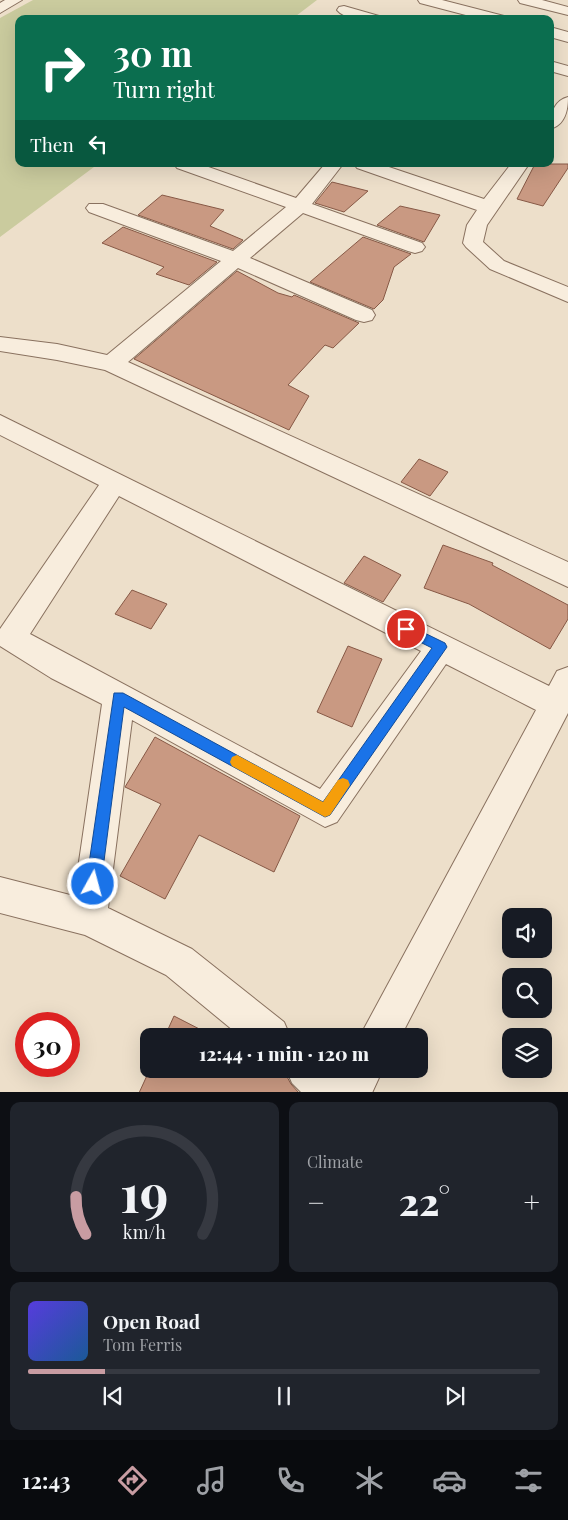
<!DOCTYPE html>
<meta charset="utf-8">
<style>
:root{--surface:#171b24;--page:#20242c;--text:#f1f3f6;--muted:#9ea1a6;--line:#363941;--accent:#c89ca2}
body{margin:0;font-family:"Playfair Display",serif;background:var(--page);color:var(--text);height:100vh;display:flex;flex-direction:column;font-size:19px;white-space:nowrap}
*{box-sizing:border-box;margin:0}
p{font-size:16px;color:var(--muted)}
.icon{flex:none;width:28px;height:28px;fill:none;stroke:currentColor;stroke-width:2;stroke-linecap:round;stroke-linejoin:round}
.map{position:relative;height:1092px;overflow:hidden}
.side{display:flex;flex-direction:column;gap:10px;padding:10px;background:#0d0f14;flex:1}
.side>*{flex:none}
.banner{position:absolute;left:15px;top:15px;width:539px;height:152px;border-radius:10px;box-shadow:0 5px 20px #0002;background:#0b6e4f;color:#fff;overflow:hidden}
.buttons{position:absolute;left:502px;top:908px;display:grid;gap:10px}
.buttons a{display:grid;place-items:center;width:50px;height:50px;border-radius:10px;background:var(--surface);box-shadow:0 5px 20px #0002;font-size:25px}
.speed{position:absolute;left:15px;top:1012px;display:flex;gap:10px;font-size:25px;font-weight:700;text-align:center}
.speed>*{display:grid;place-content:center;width:65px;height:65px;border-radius:50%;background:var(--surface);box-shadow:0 5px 20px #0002;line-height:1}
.speed .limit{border:8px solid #d22;background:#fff;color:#111}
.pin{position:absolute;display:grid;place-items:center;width:42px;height:42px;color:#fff;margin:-21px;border:2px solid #fff;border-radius:50%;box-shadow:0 1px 5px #0007}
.me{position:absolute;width:55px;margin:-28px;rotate:7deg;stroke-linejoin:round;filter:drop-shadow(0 0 4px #0008)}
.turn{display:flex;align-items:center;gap:18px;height:105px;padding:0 15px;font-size:22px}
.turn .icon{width:65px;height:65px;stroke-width:2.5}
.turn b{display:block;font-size:35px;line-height:42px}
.then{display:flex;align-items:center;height:48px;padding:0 15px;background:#0003;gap:10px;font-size:19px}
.big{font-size:38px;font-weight:800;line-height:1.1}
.side .card{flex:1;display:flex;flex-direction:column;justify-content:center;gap:8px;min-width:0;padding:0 18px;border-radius:10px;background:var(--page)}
.side .dial{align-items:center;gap:0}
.dial svg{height:130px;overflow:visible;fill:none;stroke:var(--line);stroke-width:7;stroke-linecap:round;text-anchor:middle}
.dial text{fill:var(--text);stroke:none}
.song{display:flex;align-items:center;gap:15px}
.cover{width:60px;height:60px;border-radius:8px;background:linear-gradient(135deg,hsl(250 70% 55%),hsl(210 70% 35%))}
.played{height:5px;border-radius:2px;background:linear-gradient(90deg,var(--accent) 15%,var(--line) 15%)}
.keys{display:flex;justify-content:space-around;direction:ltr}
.heat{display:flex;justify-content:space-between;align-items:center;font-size:28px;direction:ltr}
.side .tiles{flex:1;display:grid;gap:10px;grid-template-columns:1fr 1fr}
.card:last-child{grid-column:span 2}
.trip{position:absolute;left:140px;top:1028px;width:288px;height:50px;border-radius:10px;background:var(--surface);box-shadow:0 5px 20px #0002;font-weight:800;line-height:50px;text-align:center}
.tabs{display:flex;height:80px;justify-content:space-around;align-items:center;background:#090b0e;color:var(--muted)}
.tabs .icon{width:35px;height:35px}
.tabs .selected{color:var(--accent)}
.tabs b{font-size:22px;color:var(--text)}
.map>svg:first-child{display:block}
</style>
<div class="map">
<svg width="568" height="1093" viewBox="0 0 568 1093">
<rect width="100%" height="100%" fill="#eddfca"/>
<path fill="#cacb9e" d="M33,0H317L292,19H19V164H98L0,237V18Z"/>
<path fill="#c99982" stroke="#875946" d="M535,164H568V168L543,206L517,199Z
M332,182L368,191L344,212L315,203Z
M162,195L224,210L210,226L243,240L233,249L138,215Z
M400,206L440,215L424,242L377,225Z
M123,227L217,262L189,285L156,274L164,267L102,243Z
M363,237L411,254L394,267L383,300L374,309L310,282Z
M237,271L278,293L292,297L294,295L359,323L333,348L325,345L288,385L309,396L289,430L134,359Z
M419,459L448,472L430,496L401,482Z
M443,545L493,563L492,565L568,605V619L550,649L469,604L424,588Z
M364,556L401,575L383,602L344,583Z
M132,590L167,604L151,629L115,614Z
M348,646L382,659L352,727L317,712Z
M155,737L300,816L274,872L199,835L165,899L120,876L161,804L125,787Z
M174,1016L213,1036H165Z
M150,1069H275L286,1075L291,1084L299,1093H139Z"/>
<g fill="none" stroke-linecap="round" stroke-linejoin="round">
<defs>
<path id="minor" d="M5,0H22L0,13V3Z
M418,0H442L504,16L506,19H481L420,3Z
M518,0H542L568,7V15L520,3Z
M344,6L379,16L381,19C368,19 346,21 337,10L339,7Z
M550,27L568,32V42L550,37Z
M550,61L568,66V76L550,71Z
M568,97C568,111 565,125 550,129C550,116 553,101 568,97Z
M174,164H200L296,198L325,164H343L312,204L422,243L425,247L422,251L415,253L408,251L303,213L250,258L372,310L375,315L372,320L364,322L356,320L238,268L128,362L568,562V587L105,370L57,360L0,351V337L57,344L107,355L221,261L89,212L86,208L89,204H103L233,251L286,207L177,168Z
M354,164H380L484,199L511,164H529L487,225L483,242L504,261L568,287V302L490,269L466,247L463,243L467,225L477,210L357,168Z
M0,415L549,686L557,671L568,667V713L401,1036H360L536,710L446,664L337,822L325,827L132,720L108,908L192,949L284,1022L290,1036H240L166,975L85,935L0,913V877L74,896L102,704L51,678L0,646V629L99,485L0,435ZM119,496L421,651L320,789L30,634Z
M286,1069H336L339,1072L341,1069H383L372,1093H302L292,1083Z"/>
</defs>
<use href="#minor" stroke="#89715f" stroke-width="2"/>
<use href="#minor" fill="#f8eddd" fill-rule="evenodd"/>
</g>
<path fill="#1a73e8" stroke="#114b97" d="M406,624L445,643L447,647L330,815L325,817L124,707L101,884L98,889L93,891L88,889L86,884L114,693H123L323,802L432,648L402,633L400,629Z"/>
<path fill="#f59e0b" d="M237,755L323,802L338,780L343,778L348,780L350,785L330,815L325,817L232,766L230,762L232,757Z"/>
</svg>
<div class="buttons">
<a><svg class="icon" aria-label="sound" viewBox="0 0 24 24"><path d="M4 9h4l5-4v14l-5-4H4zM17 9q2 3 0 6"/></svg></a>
<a><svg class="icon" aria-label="search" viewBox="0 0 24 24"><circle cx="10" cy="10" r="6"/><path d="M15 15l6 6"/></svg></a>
<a><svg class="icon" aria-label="layers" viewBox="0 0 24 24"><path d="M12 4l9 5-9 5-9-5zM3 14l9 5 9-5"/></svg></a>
</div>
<div class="speed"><div class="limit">30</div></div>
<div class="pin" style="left:406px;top:629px;background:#d93025"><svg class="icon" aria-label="arrive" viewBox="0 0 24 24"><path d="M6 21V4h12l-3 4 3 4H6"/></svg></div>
<svg class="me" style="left:93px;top:884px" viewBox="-20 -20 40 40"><circle r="17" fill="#1a73e8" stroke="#fff" stroke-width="3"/><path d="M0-11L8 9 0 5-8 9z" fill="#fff"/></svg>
<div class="trip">12:44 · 1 min · 120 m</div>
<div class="banner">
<div class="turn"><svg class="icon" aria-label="right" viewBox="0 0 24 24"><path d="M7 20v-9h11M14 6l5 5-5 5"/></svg><div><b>30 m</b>Turn right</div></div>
<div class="then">Then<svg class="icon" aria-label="left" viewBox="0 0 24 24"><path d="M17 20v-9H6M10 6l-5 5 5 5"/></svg></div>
</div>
</div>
<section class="side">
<div class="tiles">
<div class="card dial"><svg viewBox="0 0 100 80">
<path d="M14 69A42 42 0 1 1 86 69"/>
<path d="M14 69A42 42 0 0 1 8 46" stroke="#c89ca2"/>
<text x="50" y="56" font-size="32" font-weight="700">19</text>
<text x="50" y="72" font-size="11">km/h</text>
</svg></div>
<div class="card"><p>Climate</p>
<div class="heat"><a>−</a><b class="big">22°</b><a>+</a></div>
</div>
<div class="card">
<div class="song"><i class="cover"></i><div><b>Open Road</b><p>Tom Ferris</p></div></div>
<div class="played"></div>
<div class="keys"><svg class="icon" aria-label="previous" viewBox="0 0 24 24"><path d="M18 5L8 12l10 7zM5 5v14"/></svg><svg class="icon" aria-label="pause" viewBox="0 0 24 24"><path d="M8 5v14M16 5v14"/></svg><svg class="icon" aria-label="next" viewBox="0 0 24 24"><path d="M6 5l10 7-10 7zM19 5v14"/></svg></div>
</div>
</div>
</section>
<nav class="tabs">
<b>12:43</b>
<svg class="icon selected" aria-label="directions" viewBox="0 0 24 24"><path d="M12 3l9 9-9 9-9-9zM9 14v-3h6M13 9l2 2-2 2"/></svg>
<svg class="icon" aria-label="music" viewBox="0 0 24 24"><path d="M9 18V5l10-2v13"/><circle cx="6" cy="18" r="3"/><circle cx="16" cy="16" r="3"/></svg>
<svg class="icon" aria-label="phone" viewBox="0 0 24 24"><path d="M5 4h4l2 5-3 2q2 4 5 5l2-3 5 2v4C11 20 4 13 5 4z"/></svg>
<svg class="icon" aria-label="climate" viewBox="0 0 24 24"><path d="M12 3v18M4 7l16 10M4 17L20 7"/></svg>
<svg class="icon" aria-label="car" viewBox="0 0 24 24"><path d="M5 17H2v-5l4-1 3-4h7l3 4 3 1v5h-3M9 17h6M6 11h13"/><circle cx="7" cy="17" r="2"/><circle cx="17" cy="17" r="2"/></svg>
<svg class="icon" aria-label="filters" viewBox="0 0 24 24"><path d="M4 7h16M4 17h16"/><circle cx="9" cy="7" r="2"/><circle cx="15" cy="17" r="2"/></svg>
</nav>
